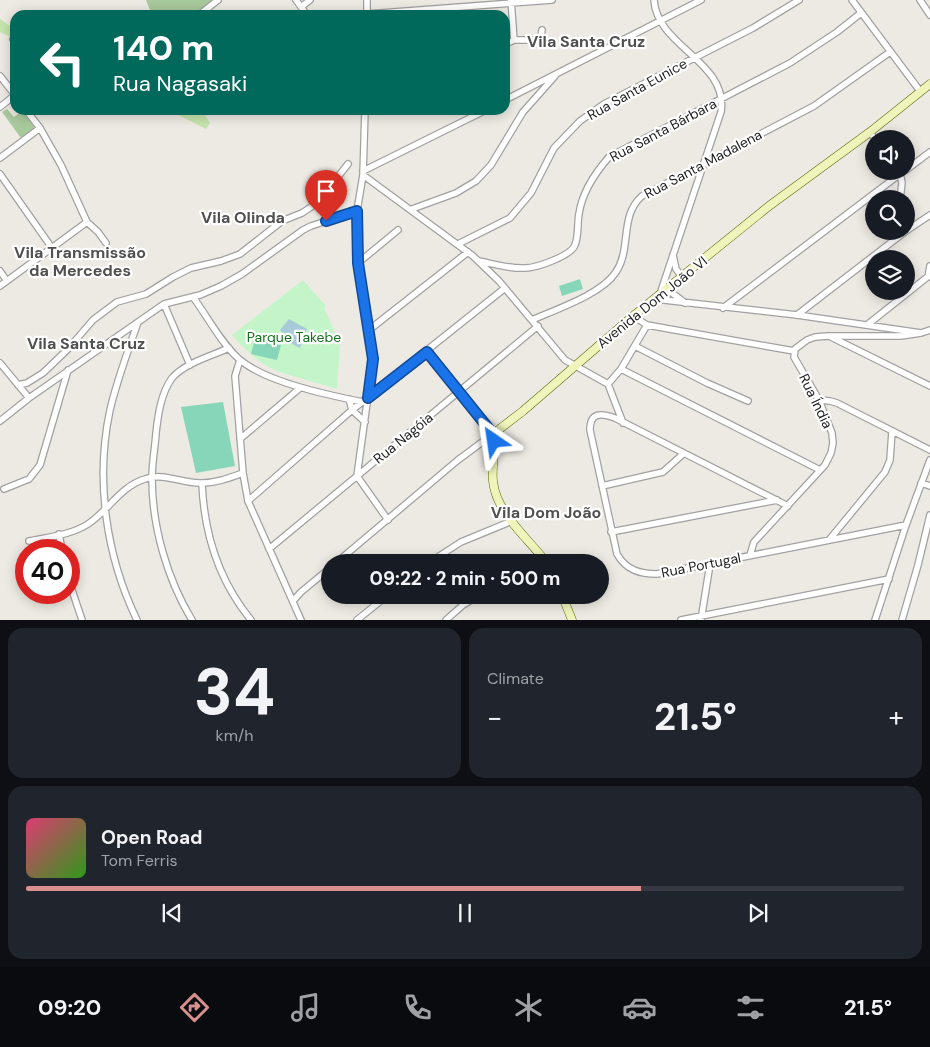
<!DOCTYPE html>
<meta charset="utf-8">
<style>
:root{--surface:#171b24;--page:#20242c;--text:#f1f3f6;--muted:#9ea1a6;--line:#363941;--accent:#d88f8e}
body{margin:0;font-family:"DM Sans",sans-serif;background:var(--page);color:var(--text);height:100vh;display:flex;flex-direction:column;font-size:19px;white-space:nowrap}
*{box-sizing:border-box;margin:0}
p{font-size:16px;color:var(--muted)}
.icon{flex:none;width:28px;height:28px;fill:none;stroke:currentColor;stroke-width:2;stroke-linecap:round;stroke-linejoin:round}
.map{position:relative;height:620px;overflow:hidden}
.sheet{display:flex;flex-direction:column;gap:8px;padding:8px;background:#0d0f14;flex:1}
.sheet>*{flex:none}
.hud{position:absolute;left:10px;top:10px;width:500px;height:105px;border-radius:15px;box-shadow:0 2px 12px #0003;background:#00695c;color:#fff;overflow:hidden}
.fabs{position:absolute;left:865px;top:130px;display:grid;gap:10px}
.fabs a{display:grid;place-items:center;width:50px;height:50px;border-radius:50%;background:var(--surface);box-shadow:0 2px 12px #0003;font-size:25px}
.speed{position:absolute;left:15px;top:539px;display:flex;gap:10px;font-size:25px;font-weight:700;text-align:center}
.speed>*{display:grid;place-content:center;width:65px;height:65px;border-radius:50%;background:var(--surface);box-shadow:0 2px 12px #0003;line-height:1}
.speed .limit{border:8px solid #d22;background:#fff;color:#111}
.pin{position:absolute;display:grid;place-items:center;width:42px;height:42px;color:#fff;margin:-51px -21px;border-radius:50% 50% 50% 0;rotate:-45deg;box-shadow:0 0 5px #0007}
.pin .icon{rotate:45deg}
.me{position:absolute;width:55px;margin:-28px;rotate:328deg;stroke-linejoin:round;filter:drop-shadow(0 0 4px #0008)}
.turn{display:flex;align-items:center;gap:18px;height:105px;padding:0 20px;font-size:22px}
.turn .icon{width:65px;height:65px;stroke-width:2.5}
.turn b{display:block;font-size:35px;line-height:42px}
.big{font-size:38px;font-weight:700;line-height:1.1}
.sheet .card{flex:1;display:flex;flex-direction:column;justify-content:center;gap:8px;min-width:0;padding:0 18px;border-radius:15px;background:var(--page)}
.sheet .dial{align-items:center;gap:0}
.dial b{font-size:65px;line-height:1}
.song{display:flex;align-items:center;gap:15px}
.cover{width:60px;height:60px;border-radius:8px;background:linear-gradient(135deg,hsl(340 70% 55%),hsl(110 70% 35%))}
.played{height:5px;border-radius:2px;background:linear-gradient(90deg,var(--accent) 70%,var(--line) 70%)}
.keys{display:flex;justify-content:space-around;direction:ltr}
.heat{display:flex;justify-content:space-between;align-items:center;font-size:28px;direction:ltr}
.sheet .tiles{flex:1;display:grid;gap:8px;grid-template-columns:1fr 1fr}
.card:last-child{grid-column:span 2}
.trip{position:absolute;left:321px;top:554px;width:288px;height:50px;border-radius:25px;background:var(--surface);box-shadow:0 2px 12px #0003;font-weight:700;line-height:50px;text-align:center}
.tabs{display:flex;height:80px;justify-content:space-around;align-items:center;background:#090b0e;color:var(--muted)}
.tabs .icon{width:35px;height:35px}
.tabs .on{color:var(--accent)}
.tabs b{font-size:22px;color:var(--text)}
.map>svg:first-child{display:block}
</style>
<div class="map">
<svg width="930" height="620" viewBox="0 0 930 620">
<rect width="100%" height="100%" fill="#edeae3"/>
<path fill="#c6e4ad" d="M0,19L14,29L15,28V39L0,32Z
M169,110H184L194,115L197,110H202L210,123L206,129Z"/>
<path fill="#a8c99b" d="M146,0H213L195,15H152Z
M7,109L14,117L22,111L35,128L21,138L2,112Z"/>
<path fill="#c3f5c8" d="M303,280L326,306L324,308L340,344L337,389L276,371C258,362 245,350 232,335Z"/>
<path fill="#87d6ba" d="M580,279L583,289L562,296L559,286Z
M255,338L281,345L277,360L251,354Z
M223,402L235,466L196,473L181,407Z"/>
<path fill="#a7cbd8" d="M289,319L307,329L300,348L290,343L280,330Z"/>
<g fill="none" stroke-linecap="round" stroke-linejoin="round">
<defs>
<path id="street" d="M296,0L307,15
M367,0V15
M511,0L514,40
M654,0C657,47 729,62 721,112L660,294
M852,0L920,91
M920,0L930,15
M301,7L310,0
M367,14L552,0
M199,15L218,0
M13,39L15,40
M505,44L514,40H537L541,36L542,30
M0,76L15,95
M505,100L701,0
M0,107L15,95
M26,110L40,128L61,165L87,222L98,232L106,243
M365,110L363,175L357,211L358,263L373,359L357,476L388,520
M870,132L875,139
M0,158L40,128
M906,170L930,152
M363,171L486,110
M900,173L902,183L900,199
M0,174L52,248
M363,175L473,256L499,281L565,360L608,384
M412,209L456,193L476,181L491,165L523,112L555,76
M906,231L930,215
M458,244L510,218L531,193L554,148L580,121L604,104L753,28L799,0
M673,255L676,269L682,277
M479,261C494,264 510,269 525,268C536,268 571,256 575,245C579,235 577,224 579,214C582,192 595,173 609,157L790,63L837,32L861,13
M358,263L398,230
M0,271L7,281
M928,277L930,266
M0,286L87,222
M667,289L685,303
M193,297C207,316 221,343 239,359C265,382 328,395 363,402
M655,299L797,315L921,333L930,330
M164,304L190,365
M723,308L904,171
M797,315L906,231
M633,316L647,325L794,351
M532,320C557,309 602,294 616,272C632,248 619,216 642,196L814,106L890,52
M867,325L930,275
M369,330L468,252
M829,336L930,386
M635,346L707,383L748,401
M240,360L235,376L243,473L248,501L301,620
M0,363L29,398
M621,369L820,470
M608,384L621,369L647,325
M608,384L623,423
M18,385L27,383L43,373L68,349L93,320L117,302L146,294L173,277L191,268L221,261L240,254L282,221L302,213L311,207L329,188L348,164
M349,399L352,410L365,422
M819,400L830,401L837,403L930,450
M0,421L29,398L164,304L200,295L221,286L242,274L303,230L311,226L357,211
M240,439L300,388
M202,483C204,533 219,581 251,620
M921,483L930,486
M602,486L663,472L683,454
M4,489L29,479L40,465L68,370
M248,501L352,410L505,288
M788,506L615,418C601,413 590,412 590,430L617,554C626,570 640,574 657,574L906,525
M611,532L777,500
M59,534L62,550
M829,540L885,472L890,460L892,431
M29,541C48,537 71,535 88,524C108,511 121,486 145,479C164,472 183,484 202,483C216,483 229,478 243,473
M269,549L538,326
M750,555L754,542L825,465L831,453L833,443L832,433L819,400L794,357L795,349L807,340L815,337L828,336H901L921,333
M337,562L458,460L493,434L427,351
M430,562L461,542L512,521
M69,581L82,620
M293,601L301,592L330,568
M137,620C106,556 95,480 110,410C117,380 128,351 138,322
M192,620C167,579 152,526 152,478C152,463 155,448 156,433C158,415 161,393 172,378C185,363 211,356 229,348
M357,620L388,595
M446,620L463,605L480,595
M681,620L889,579
M701,620L710,564
M875,620L906,525L930,460
M902,620L918,565L930,515"/>
<path id="secondary" d="M546,562C528,538 496,513 493,481C491,465 497,450 493,434L523,411L633,316L769,206L870,132L930,84
M562,595L572,620"/>
</defs>
<use href="#street" stroke="#a1a1a1" stroke-width="8"/>
<use href="#secondary" stroke="#5e6a0d" stroke-width="9"/>
<use href="#street" stroke="#fff" stroke-width="5.5"/>
<use href="#secondary" stroke="#f0f4bb" stroke-width="8"/>
</g>
<g fill="none" stroke-linecap="round" stroke-linejoin="round">
<defs>
<path id="route" d="M326,221L357,211L358,263L373,359L368,398L427,352L493,434L494,441"/>
</defs>
<use href="#route" stroke="#114b97" stroke-width="12"/>
<use href="#route" stroke="#1a73e8" stroke-width="9"/>
</g>
<g text-anchor="middle" stroke-width="4.5" stroke-linejoin="round" paint-order="stroke">
<g font-size="14" fill="#1d1d1d" stroke="#fff">
<text transform="translate(637 89) rotate(-29)" y="5">Rua Santa Eunice</text>
<text transform="translate(663 130) rotate(-28)" y="5">Rua Santa Bárbara</text>
<text transform="translate(703 164) rotate(-28)" y="5">Rua Santa Madalena</text>
<text transform="translate(652 302) rotate(-39)" y="5">Avenida Dom João VI</text>
<text transform="translate(816 401) rotate(64)" y="5">Rua Índia</text>
<text transform="translate(403 438) rotate(-39)" y="5">Rua Nagóia</text>
<text transform="translate(701 565) rotate(-11)" y="5">Rua Portugal</text>
</g>
<g font-size="14" fill="#14721e" stroke="#fff">
<text x="294" y="342">Parque Takebe</text>
</g>
<g font-size="16" font-weight="bold" fill="#505050" stroke="#fff">
<text x="586" y="47">Vila Santa Cruz</text>
<text x="243" y="223">Vila Olinda</text>
<text x="80" y="258">Vila Transmissão<tspan x="80" dy="18">da Mercedes</tspan></text>
<text x="86" y="349">Vila Santa Cruz</text>
<text x="546" y="518">Vila Dom João</text>
</g>
</g>
</svg>
<div class="fabs">
<a><svg class="icon" aria-label="sound" viewBox="0 0 24 24"><path d="M4 9h4l5-4v14l-5-4H4zM17 9q2 3 0 6"/></svg></a>
<a><svg class="icon" aria-label="search" viewBox="0 0 24 24"><circle cx="10" cy="10" r="6"/><path d="M15 15l6 6"/></svg></a>
<a><svg class="icon" aria-label="layers" viewBox="0 0 24 24"><path d="M12 4l9 5-9 5-9-5zM3 14l9 5 9-5"/></svg></a>
</div>
<div class="speed"><div class="limit">40</div></div>
<div class="pin" style="left:326px;top:221px;background:#d93025"><svg class="icon" aria-label="arrive" viewBox="0 0 24 24"><path d="M6 21V4h12l-3 4 3 4H6"/></svg></div>
<svg class="me" style="left:494px;top:441px" viewBox="-20 -20 40 40"><path d="M0-17L14 15 0 8-14 15z" fill="#1a73e8" stroke="#fff" stroke-width="4"/></svg>
<div class="trip">09:22 · 2 min · 500 m</div>
<div class="hud">
<div class="turn"><svg class="icon" aria-label="left" viewBox="0 0 24 24"><path d="M17 20v-9H6M10 6l-5 5 5 5"/></svg><div><b>140 m</b>Rua Nagasaki</div></div>
</div>
</div>
<section class="sheet">
<div class="tiles">
<div class="card dial"><b>34</b><p>km/h</p></div>
<div class="card"><p>Climate</p>
<div class="heat"><a>−</a><b class="big">21.5°</b><a>+</a></div>
</div>
<div class="card">
<div class="song"><i class="cover"></i><div><b>Open Road</b><p>Tom Ferris</p></div></div>
<div class="played"></div>
<div class="keys"><svg class="icon" aria-label="previous" viewBox="0 0 24 24"><path d="M18 5L8 12l10 7zM5 5v14"/></svg><svg class="icon" aria-label="pause" viewBox="0 0 24 24"><path d="M8 5v14M16 5v14"/></svg><svg class="icon" aria-label="next" viewBox="0 0 24 24"><path d="M6 5l10 7-10 7zM19 5v14"/></svg></div>
</div>
</div>
</section>
<nav class="tabs">
<b>09:20</b>
<svg class="icon on" aria-label="directions" viewBox="0 0 24 24"><path d="M12 3l9 9-9 9-9-9zM9 14v-3h6M13 9l2 2-2 2"/></svg>
<svg class="icon" aria-label="music" viewBox="0 0 24 24"><path d="M9 18V5l10-2v13"/><circle cx="6" cy="18" r="3"/><circle cx="16" cy="16" r="3"/></svg>
<svg class="icon" aria-label="phone" viewBox="0 0 24 24"><path d="M5 4h4l2 5-3 2q2 4 5 5l2-3 5 2v4C11 20 4 13 5 4z"/></svg>
<svg class="icon" aria-label="climate" viewBox="0 0 24 24"><path d="M12 3v18M4 7l16 10M4 17L20 7"/></svg>
<svg class="icon" aria-label="car" viewBox="0 0 24 24"><path d="M5 17H2v-5l4-1 3-4h7l3 4 3 1v5h-3M9 17h6M6 11h13"/><circle cx="7" cy="17" r="2"/><circle cx="17" cy="17" r="2"/></svg>
<svg class="icon" aria-label="filters" viewBox="0 0 24 24"><path d="M4 7h16M4 17h16"/><circle cx="9" cy="7" r="2"/><circle cx="15" cy="17" r="2"/></svg>
<b>21.5°</b>
</nav>
